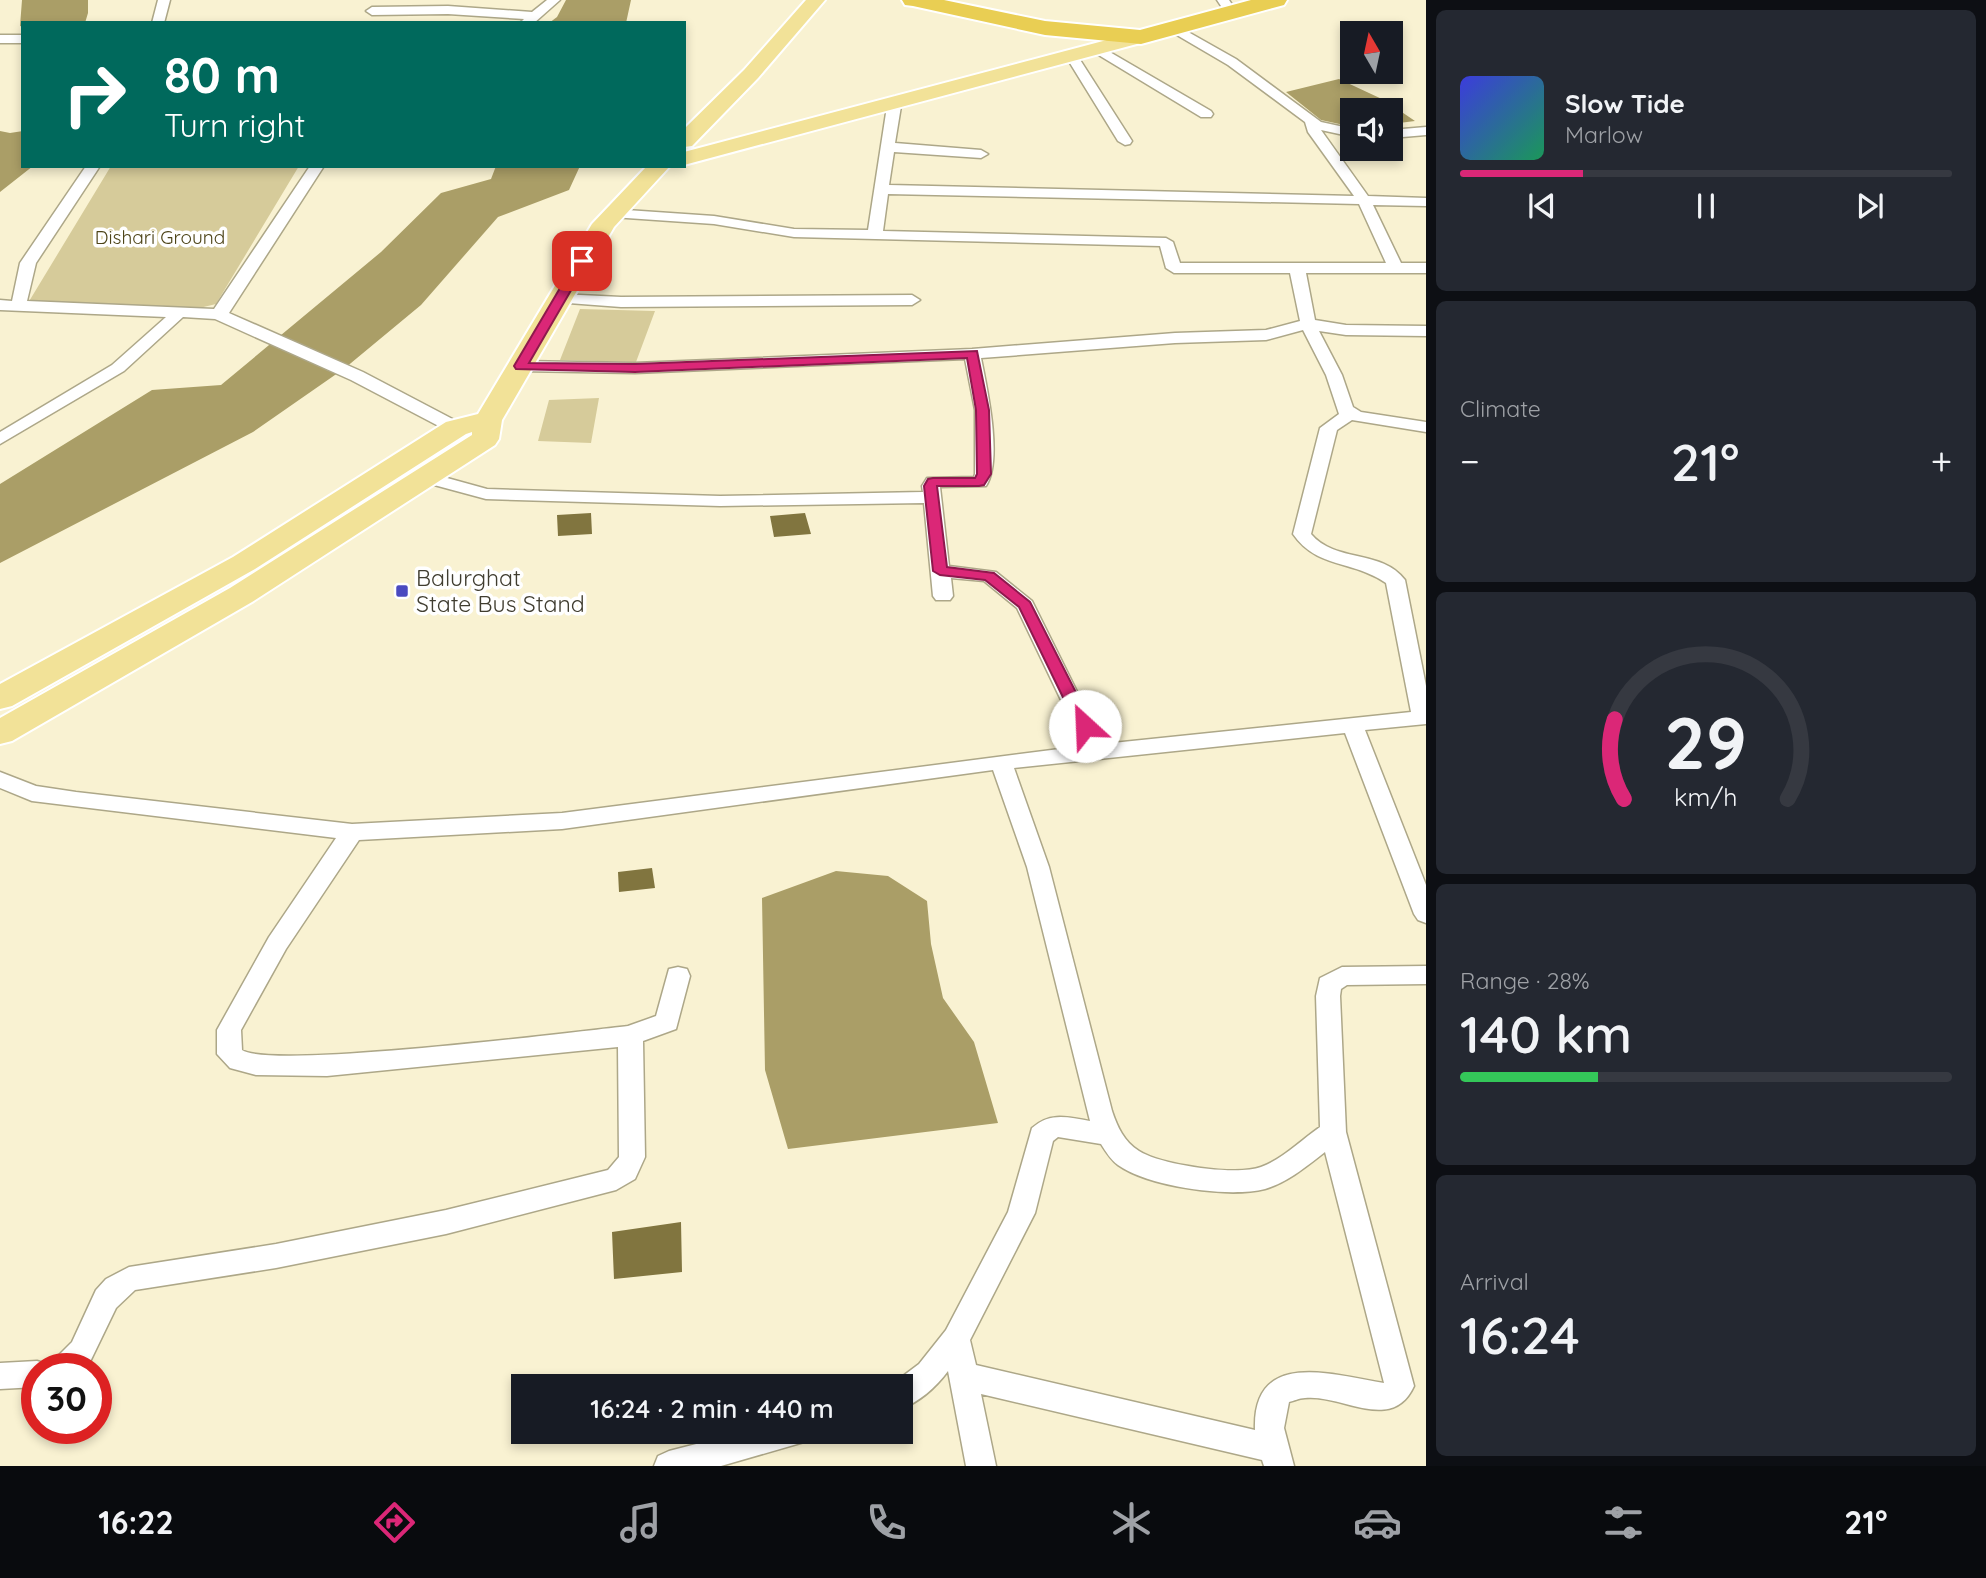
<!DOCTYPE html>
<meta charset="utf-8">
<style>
:root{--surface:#171b24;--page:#242831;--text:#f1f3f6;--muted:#9ea1a6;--line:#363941;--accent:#db2777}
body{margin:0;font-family:Quicksand,sans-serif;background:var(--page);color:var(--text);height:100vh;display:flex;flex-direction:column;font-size:26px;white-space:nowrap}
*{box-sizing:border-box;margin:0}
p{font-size:23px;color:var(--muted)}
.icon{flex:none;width:38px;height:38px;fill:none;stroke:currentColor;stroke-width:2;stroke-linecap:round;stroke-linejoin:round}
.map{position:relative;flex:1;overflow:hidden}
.details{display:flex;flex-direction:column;gap:10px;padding:10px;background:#0d0f14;width:560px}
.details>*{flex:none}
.banner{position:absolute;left:21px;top:21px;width:665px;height:147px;border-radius:0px;box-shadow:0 4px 10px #0003;background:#00695c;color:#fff;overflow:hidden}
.needle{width:46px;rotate:351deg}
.fabs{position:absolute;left:1340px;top:21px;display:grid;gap:14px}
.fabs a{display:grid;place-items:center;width:63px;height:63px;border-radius:0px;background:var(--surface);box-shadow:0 4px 10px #0003;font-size:35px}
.speed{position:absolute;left:21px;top:1353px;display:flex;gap:14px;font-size:35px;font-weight:700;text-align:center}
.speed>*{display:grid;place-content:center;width:91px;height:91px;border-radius:50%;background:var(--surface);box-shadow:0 4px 10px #0003;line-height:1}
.speed .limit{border:10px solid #d22;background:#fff;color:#111}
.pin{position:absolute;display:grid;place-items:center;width:60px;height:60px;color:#fff;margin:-30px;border-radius:14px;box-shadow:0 4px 10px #0006}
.me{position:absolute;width:77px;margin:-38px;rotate:335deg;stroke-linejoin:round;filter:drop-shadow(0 0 5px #0008)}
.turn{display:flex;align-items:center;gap:24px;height:147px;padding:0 28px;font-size:32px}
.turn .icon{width:91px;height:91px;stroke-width:2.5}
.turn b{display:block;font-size:49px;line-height:60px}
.big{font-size:52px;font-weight:600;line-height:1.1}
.details .card{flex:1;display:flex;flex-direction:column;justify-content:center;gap:10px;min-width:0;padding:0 24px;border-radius:10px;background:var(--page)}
.details .dial{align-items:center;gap:0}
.dial svg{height:182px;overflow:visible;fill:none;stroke:var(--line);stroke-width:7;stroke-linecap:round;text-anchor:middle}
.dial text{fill:var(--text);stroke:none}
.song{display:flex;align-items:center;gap:21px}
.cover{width:84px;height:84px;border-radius:10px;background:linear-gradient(135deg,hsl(240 70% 55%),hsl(150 70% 35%))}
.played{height:7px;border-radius:4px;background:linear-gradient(90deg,var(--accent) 25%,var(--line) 25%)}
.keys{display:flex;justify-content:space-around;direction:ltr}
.heat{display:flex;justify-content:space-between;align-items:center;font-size:38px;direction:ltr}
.charge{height:10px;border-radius:5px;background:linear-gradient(90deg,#34c759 28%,var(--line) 0)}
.trip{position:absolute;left:511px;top:1374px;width:402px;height:70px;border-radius:0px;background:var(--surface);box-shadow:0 4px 10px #0003;font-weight:600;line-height:70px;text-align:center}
.tabs{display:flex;height:112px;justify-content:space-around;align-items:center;background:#090b0e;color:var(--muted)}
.tabs .icon{width:49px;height:49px}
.tabs .on{color:var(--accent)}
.tabs b{font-size:32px;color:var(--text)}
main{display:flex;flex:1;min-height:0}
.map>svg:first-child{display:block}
</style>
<main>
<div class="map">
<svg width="1426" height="1466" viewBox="0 0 1426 1466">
<rect width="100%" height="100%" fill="#f9f2d2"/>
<path fill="#d6cb9a" d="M111,166H299L216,304L187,311L28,303Z
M580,309L655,311L636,362L560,360Z
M599,398L591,443L538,441L549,400Z"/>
<path fill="#aa9e67" d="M22,0H88V13L85,23H23V27L20,26Z
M566,0H631L626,23H549L557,17Z
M1339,79L1384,100L1415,121L1391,124V110H1353V127L1321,120L1286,92Z
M0,131L10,133L23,131V166H33L0,192Z
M496,166H580L569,190L498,217L421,305L345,368L253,432L0,563V484L152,390L221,385L381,252L441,193L491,179Z
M836,871L888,876L927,901L931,944L943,998L974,1042L998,1123L788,1149L765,1070L762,898Z"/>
<path fill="#81753f" d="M591,513L592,534L558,536L557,515Z
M805,513L811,534L774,537L770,516Z
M652,868L655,888L619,892L618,872Z
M681,1222L682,1272L614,1279L612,1232Z"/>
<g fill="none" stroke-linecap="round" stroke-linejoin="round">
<defs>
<path id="street" d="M158,0H170L164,23H152Z
M547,0H560L534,23H520L524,19L448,14L372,15L366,11L372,7L448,6L532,12Z
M1217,0H1229L1237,12L1235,15H1227Z
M1174,24L1236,59L1321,122L1353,129V137L1321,130L1368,196L1426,198V206L1373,205L1401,263H1426V273H1306L1315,320L1346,325L1426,326V336L1346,335L1319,331L1342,375L1353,407L1361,412L1426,422V432L1352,420L1337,430L1311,534C1335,563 1382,549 1405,580L1426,686V724L1365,730L1426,885V923L1418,920L1414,914L1345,733L1014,768L1049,867L1112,1111C1117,1126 1124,1142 1139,1151C1161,1165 1236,1176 1261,1167C1283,1159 1301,1140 1320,1127L1316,996L1320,978L1342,967L1426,966V984L1347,985L1341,989L1340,996L1346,1132L1414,1386C1392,1434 1342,1394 1305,1398C1299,1398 1294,1401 1289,1402L1284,1428L1294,1466H1264L1262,1460L981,1394L996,1466H966L948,1371C936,1387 919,1402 901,1409V1386L891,1385L919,1364L946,1330L1008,1212L1032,1128C1050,1112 1067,1117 1090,1121L1027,867L993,770L562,829L359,840L286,949L241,1030L242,1050C271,1070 574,1032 628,1026L656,1016L669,969L678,967L687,969L690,976L676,1029L643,1041L645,1157L635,1179L616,1190L446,1234L276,1268L135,1290L116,1308L87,1368H51L55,1359L72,1342L96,1290L106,1279L129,1267L276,1244L446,1210L608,1170L619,1157L618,1047L327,1076L256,1075L230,1068L217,1054V1030L269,937L336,838L32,801L0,788V772L36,786L76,792L352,824L562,813L1083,746L1017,608L984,581L951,578L953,596L950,600H936L933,596L924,503L720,506L486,499L423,482L420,478L429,473L487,489L720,496L923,492L922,486L927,478L974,477L975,474V410L965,359L635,373L520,371L512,366L520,361L635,363L972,349L1175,333L1266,330L1300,321L1290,273H1174L1166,268L1160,246L794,237L714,224L612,217L605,213L612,209L714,216L794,229L868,230L888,100L895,96L902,100L895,143L981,150L988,154L981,158L894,152L889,185L1354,196L1308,132L1305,122L1228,65L1170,31V25ZM888,194L1359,204L1386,263H1180L1173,242L1166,238L883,231ZM1303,330L1326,375L1339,414L1320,428L1293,534C1317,569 1353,560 1386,583L1411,712L1103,744L1032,601L996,572L949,566L940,487L986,486C1003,460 987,388 981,358L1175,343L1266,340ZM1058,1137L1101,1144C1106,1152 1111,1160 1118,1165C1149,1187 1229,1198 1265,1189C1288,1182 1307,1166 1325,1152L1384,1383C1333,1375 1252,1348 1255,1430L976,1365L970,1340L1035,1213L1053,1141Z
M0,35H23V43H0Z
M1096,44L1211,111L1213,114L1211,117H1201L1092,51L1090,48Z
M1071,51L1077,55L1132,141L1130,144L1125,145L1118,141L1065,55Z
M1426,127V135L1391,138V130Z
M86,166H100L36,263L27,301L214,309L310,166H324L229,313L363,372L462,424L465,428L462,432H450L351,380L215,319L183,317L124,371L0,444V432L112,365L166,317L0,310V300L12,301L20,263Z
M560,294L621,297L912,295L920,300L912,305L621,307L555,302L552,299L555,296Z
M37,1361L47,1364L49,1368H37V1387L0,1389V1363Z
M743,1432H808L804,1442L721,1466H654L658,1456L669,1451Z"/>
<path id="primary" d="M806,0H825L758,78L692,146L684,147V129L744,70Z
M1141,31L1148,33L1151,37L1148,41L684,165V152Z
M647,166H670L614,227L502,420L499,439L495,445L252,602L12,741L0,744V718L230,588L472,435V432L466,434L255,569L12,706L0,709V684L233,557L446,422L478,414L592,224Z"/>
<path id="highway" d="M902,0H944L1045,21L1140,30L1251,0H1287L1284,5L1141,44L1045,35L913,6L905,5Z"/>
</defs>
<use href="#street" stroke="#ada788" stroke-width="3"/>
<use href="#primary" stroke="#fff" stroke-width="4"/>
<use href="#highway" stroke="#fff" stroke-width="4"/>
<use href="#street" fill="#fff" fill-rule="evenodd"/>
<use href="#primary" fill="#f2e298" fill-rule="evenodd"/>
<use href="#highway" fill="#e9ce53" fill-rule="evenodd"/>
</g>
<path fill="#db2777" stroke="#8e194d" stroke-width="2" d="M582,258L588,261L529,363L635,364L977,351L989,410L991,474L984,485L979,486H937L947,567L994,573L1030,602L1093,726L1090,730L1085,732L1077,726L1019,607L985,580L940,575L933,571L924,486L928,479L933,478H975L977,474L976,410L967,358L635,372L516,369L514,366L576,261Z"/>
<rect fill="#4a4ac0" stroke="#fff" stroke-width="2.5" x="395" y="584" width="14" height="14" rx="3.5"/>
<g text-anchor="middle" stroke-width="7" stroke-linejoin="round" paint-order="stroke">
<g font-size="19" fill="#4d4418" stroke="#fff">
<text x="160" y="244">Dishari Ground</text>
</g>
<g font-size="23" fill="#403d30" stroke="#fff" text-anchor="start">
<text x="416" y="586">Balurghat<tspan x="416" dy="26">State Bus Stand</tspan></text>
</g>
</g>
</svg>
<div class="fabs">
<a><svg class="needle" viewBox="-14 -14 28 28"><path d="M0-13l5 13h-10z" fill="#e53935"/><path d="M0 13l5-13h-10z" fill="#9ea1a6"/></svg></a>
<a><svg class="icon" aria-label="sound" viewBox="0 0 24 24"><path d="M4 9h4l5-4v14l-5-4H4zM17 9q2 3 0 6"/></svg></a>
</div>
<div class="speed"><div class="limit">30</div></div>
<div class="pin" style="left:582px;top:261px;background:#d93025"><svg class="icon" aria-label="arrive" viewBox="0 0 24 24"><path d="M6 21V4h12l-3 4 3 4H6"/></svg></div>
<svg class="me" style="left:1085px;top:726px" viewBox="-20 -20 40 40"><circle r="19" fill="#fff"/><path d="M0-13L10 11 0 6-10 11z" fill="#db2777"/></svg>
<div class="trip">16:24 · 2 min · 440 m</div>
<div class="banner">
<div class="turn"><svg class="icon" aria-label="right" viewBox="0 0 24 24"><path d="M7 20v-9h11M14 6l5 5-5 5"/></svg><div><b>80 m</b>Turn right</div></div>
</div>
</div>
<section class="details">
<div class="card">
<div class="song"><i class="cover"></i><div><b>Slow Tide</b><p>Marlow</p></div></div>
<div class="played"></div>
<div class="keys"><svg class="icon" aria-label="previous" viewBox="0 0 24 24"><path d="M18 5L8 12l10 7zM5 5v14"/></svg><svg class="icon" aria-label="pause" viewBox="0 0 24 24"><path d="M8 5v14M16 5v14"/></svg><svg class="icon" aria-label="next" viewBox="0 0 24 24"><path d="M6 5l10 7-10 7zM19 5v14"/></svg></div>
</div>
<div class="card"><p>Climate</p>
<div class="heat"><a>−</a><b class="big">21°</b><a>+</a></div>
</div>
<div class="card dial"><svg viewBox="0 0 100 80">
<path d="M14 69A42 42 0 1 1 86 69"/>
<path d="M14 69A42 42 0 0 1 10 34" stroke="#db2777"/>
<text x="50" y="56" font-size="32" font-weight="700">29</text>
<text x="50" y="72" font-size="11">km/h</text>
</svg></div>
<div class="card"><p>Range · 28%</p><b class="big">140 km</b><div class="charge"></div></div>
<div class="card"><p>Arrival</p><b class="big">16:24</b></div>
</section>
</main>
<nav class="tabs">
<b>16:22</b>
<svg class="icon on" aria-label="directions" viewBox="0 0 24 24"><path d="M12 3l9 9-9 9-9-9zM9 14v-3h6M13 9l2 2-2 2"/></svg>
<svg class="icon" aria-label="music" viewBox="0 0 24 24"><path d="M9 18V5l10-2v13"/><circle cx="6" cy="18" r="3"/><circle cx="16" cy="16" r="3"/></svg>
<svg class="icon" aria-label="phone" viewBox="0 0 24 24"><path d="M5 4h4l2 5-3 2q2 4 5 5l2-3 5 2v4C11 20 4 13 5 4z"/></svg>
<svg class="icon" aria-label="climate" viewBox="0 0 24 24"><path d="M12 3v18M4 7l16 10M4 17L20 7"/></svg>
<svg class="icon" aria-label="car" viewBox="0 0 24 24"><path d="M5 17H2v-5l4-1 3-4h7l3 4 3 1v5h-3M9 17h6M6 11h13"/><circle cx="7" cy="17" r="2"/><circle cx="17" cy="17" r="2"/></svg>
<svg class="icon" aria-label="filters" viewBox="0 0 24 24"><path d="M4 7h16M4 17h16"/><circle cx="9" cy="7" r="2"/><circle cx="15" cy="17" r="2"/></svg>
<b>21°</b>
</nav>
